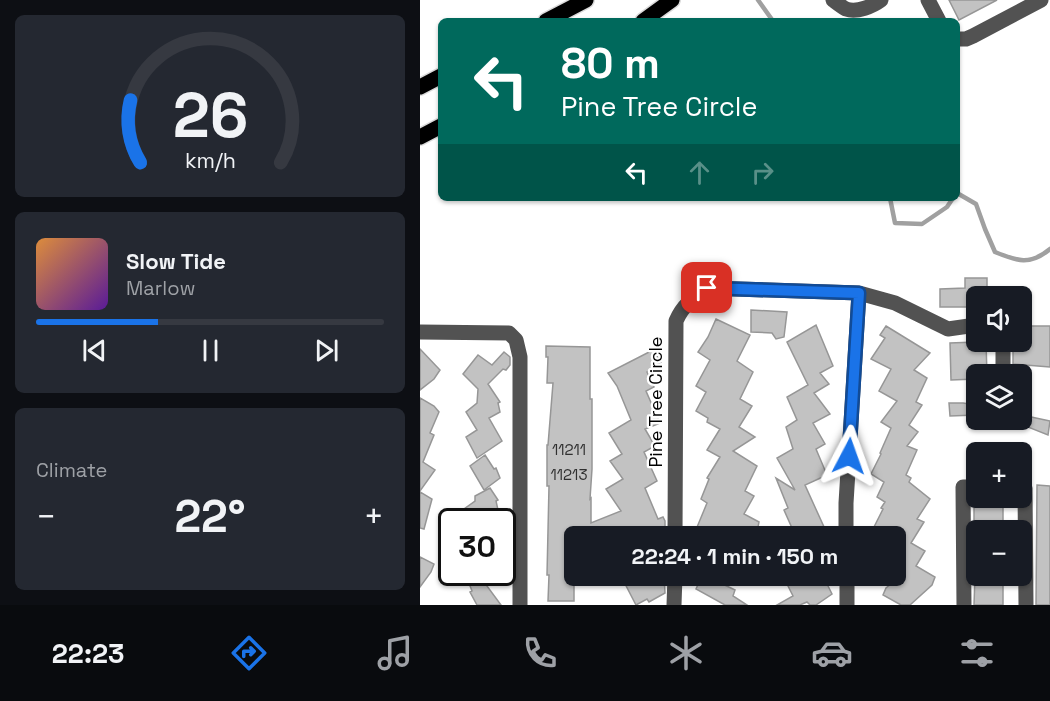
<!DOCTYPE html>
<meta charset="utf-8">
<style>
:root{--surface:#171b24;--page:#242831;--text:#f1f3f6;--muted:#9ea1a6;--line:#363941;--accent:#1a73e8}
body{margin:0;font-family:"Space Grotesk",sans-serif;background:var(--page);color:var(--text);height:100vh;display:flex;flex-direction:column;font-size:22px;white-space:nowrap}
*{box-sizing:border-box;margin:0}
p{font-size:20px;color:var(--muted)}
.icon{flex:none;width:33px;height:33px;fill:none;stroke:currentColor;stroke-width:2;stroke-linecap:round;stroke-linejoin:round}
.map{position:relative;flex:1;overflow:hidden}
.drawer{display:flex;flex-direction:column;gap:15px;padding:15px;background:#0d0f14;width:420px}
.drawer>*{flex:none}
.guide{position:absolute;left:18px;top:18px;width:522px;height:183px;border-radius:9px;box-shadow:0 2px 4px #0004;background:#00695c;color:#fff;overflow:hidden}
.fabs{position:absolute;left:546px;top:286px;display:grid;gap:12px}
.fabs a{display:grid;place-items:center;width:66px;height:66px;border-radius:9px;background:var(--surface);box-shadow:0 2px 4px #0004;font-size:30px}
.speed{position:absolute;left:18px;top:508px;display:flex;gap:12px;font-size:30px;font-weight:700;text-align:center}
.speed>*{display:grid;place-content:center;width:78px;height:78px;border-radius:50%;background:var(--surface);box-shadow:0 2px 4px #0004;line-height:1}
.speed .limit{border:3px solid #111;border-radius:9px;background:#fff;color:#111}
.pin{position:absolute;display:grid;place-items:center;width:51px;height:51px;color:#fff;margin:-26px;border-radius:12px;box-shadow:0 3px 9px #0006}
.me{position:absolute;width:66px;margin:-33px;rotate:4deg;stroke-linejoin:round;filter:drop-shadow(0 0 4px #0008)}
.turn{display:flex;align-items:center;gap:21px;height:126px;padding:0 24px;font-size:27px}
.turn .icon{width:78px;height:78px;stroke-width:2.5}
.turn b{display:block;font-size:42px;line-height:51px}
.lanes{display:flex;align-items:center;height:57px;padding:0 24px;background:#0003;justify-content:center;gap:30px;direction:ltr}
.lanes .off{opacity:.35}
.big{font-size:45px;font-weight:700;line-height:1.1}
.drawer .tile{flex:1;display:flex;flex-direction:column;justify-content:center;gap:9px;min-width:0;padding:0 21px;border-radius:9px;background:var(--page)}
.drawer .dial{align-items:center;gap:0}
.dial svg{height:156px;overflow:visible;fill:none;stroke:var(--line);stroke-width:7;stroke-linecap:round;text-anchor:middle}
.dial text{fill:var(--text);stroke:none}
.song{display:flex;align-items:center;gap:18px}
.cover{width:72px;height:72px;border-radius:9px;background:linear-gradient(135deg,hsl(30 70% 55%),hsl(270 70% 35%))}
.played{height:6px;border-radius:3px;background:linear-gradient(90deg,var(--accent) 35%,var(--line) 35%)}
.keys{display:flex;justify-content:space-around;direction:ltr}
.heat{display:flex;justify-content:space-between;align-items:center;font-size:33px;direction:ltr}
.trip{position:absolute;left:144px;top:526px;width:342px;height:60px;border-radius:9px;background:var(--surface);box-shadow:0 2px 4px #0004;font-weight:700;line-height:60px;text-align:center}
.tab-bar{display:flex;height:96px;justify-content:space-around;align-items:center;background:#090b0e;color:var(--muted)}
.tab-bar .icon{width:42px;height:42px}
.tab-bar .selected{color:var(--accent)}
.tab-bar b{font-size:27px;color:var(--text)}
main{display:flex;flex:1;min-height:0}
.map>svg:first-child{display:block}
</style>
<main>
<section class="drawer">
<div class="tile dial"><svg viewBox="0 0 100 80">
<path d="M14 69A42 42 0 1 1 86 69"/>
<path d="M14 69A42 42 0 0 1 9 37" stroke="#1a73e8"/>
<text x="50" y="56" font-size="32" font-weight="700">26</text>
<text x="50" y="72" font-size="11">km/h</text>
</svg></div>
<div class="tile">
<div class="song"><i class="cover"></i><div><b>Slow Tide</b><p>Marlow</p></div></div>
<div class="played"></div>
<div class="keys"><svg class="icon" aria-label="previous" viewBox="0 0 24 24"><path d="M18 5L8 12l10 7zM5 5v14"/></svg><svg class="icon" aria-label="pause" viewBox="0 0 24 24"><path d="M8 5v14M16 5v14"/></svg><svg class="icon" aria-label="next" viewBox="0 0 24 24"><path d="M6 5l10 7-10 7zM19 5v14"/></svg></div>
</div>
<div class="tile"><p>Climate</p>
<div class="heat"><a>−</a><b class="big">22°</b><a>+</a></div>
</div>
</section>
<div class="map">
<svg width="630" height="605" viewBox="0 0 630 605">
<rect width="100%" height="100%" fill="#fff"/>
<g fill="none" stroke-linecap="round" stroke-linejoin="round">
<path stroke="#a0a0a0" stroke-width="4.5" d="M338,0L353,21
M537,193L556,204L565,229L575,252C597,261 610,266 630,249
M470,198L475,223L502,224L527,207L533,198"/>
</g>
<path fill="#c2c2c2" stroke="#969696" stroke-width="1.5" d="M529,0H577L539,20Z
M545,278H567V297H556V307H520V289L545,288Z
M331,310L367,312L364,337L356,339L352,333L331,332Z
M296,319L330,335L317,361L333,372L320,399L332,406L319,427L335,437L313,451L337,466L325,491L334,496L324,514L339,522L336,537H286L275,532L287,503L281,499L289,479L287,478L300,457L287,450L300,429L287,422L288,418L276,411L286,392L276,386L290,360L278,352L288,337Z
M396,325L413,366L400,373L409,384L394,393L410,414L393,423L405,444L396,449L407,475L385,485L404,527L382,537H376L364,510L368,508L356,478L375,490L357,458L373,449L366,427L377,420L367,397L388,385L367,342Z
M466,326L510,353L494,370L507,378L496,402L502,405L489,425L498,432L487,446L497,450L486,475L491,478L489,482L510,499L497,519L504,522L491,543L505,551L496,566L515,577L512,585L490,605H481L463,595L466,588L476,580V537H449L463,509L461,508L465,502L457,497L464,482L451,474L461,454L460,453L471,428L461,422L477,401L459,391L471,369L451,359L465,338L460,335Z
M602,326H630V367L593,364V342H602Z
M556,342H566L567,375H556V379L531,380L530,343Z
M126,346L170,347V399H172V469L170,499L171,498V523L201,511L186,489L203,479L190,461L202,454L189,433L211,420L197,386L188,373L233,350L241,362L227,372L234,387L226,391L240,423L225,429L235,446L224,452L237,481L225,488L238,519L243,517L245,521V534L241,537L237,532L228,537H191L188,528L154,529V601H128L129,575H127L129,486H127V445H128L133,383H127L128,357H126Z
M0,349L20,370L14,379L0,390Z
M84,352L90,357V365L86,370L83,369L68,384L80,402L78,403L80,412L69,418L82,441L57,458L46,437L57,430L46,412L57,403L58,389L43,374L58,355L72,365Z
M0,398L14,406L19,412L10,433L14,435L3,462L15,470L0,491Z
M529,403H543L556,405V415L530,416Z
M602,415L630,421L628,435L593,421L602,420Z
M65,455L74,469L76,468L80,478L64,490L50,466Z
M617,485L630,486V605H616Z
M70,488L78,500L76,501L78,510L57,522H51L44,509L55,501V496Z
M0,492L12,499L4,529L0,528Z
M554,498H583V531H554Z
M0,557L14,564L11,572L0,587Z
M45,573H79L64,582L81,605H57L50,592L52,591Z
M201,576H244L245,593L229,602L227,599L216,605Z
M282,576H286L315,590L313,596L327,605H305L276,589Z
M363,576H403L412,594L396,605H390L387,602L380,605H357L373,596Z
M555,576H583V605H554Z"/>
<g fill="none" stroke-linecap="round" stroke-linejoin="round">
<defs>
<path id="major" d="M126,21L166,0
M223,21L252,0
M0,87L21,76
M0,137L21,126"/>
</defs>
<use href="#major" stroke="#dbdbdb" stroke-width="18"/>
<path stroke="#525252" stroke-width="15" d="M413,0C417,3 422,7 426,9C437,13 453,6 461,0
M508,0L519,21
M537,39H546L553,36L621,0
M0,332L89,333L96,340L100,357V605
M583,342V375
M583,420V422
M602,488H605L606,605
M255,537L256,321C263,305 273,298 287,288L439,293L475,303L528,329L556,325
M426,537V503L439,293
M427,576V605
M254,605L255,576
M544,605L543,487H556"/>
<use href="#major" stroke="#000" stroke-width="15"/>
</g>
<g fill="none" stroke-linecap="round" stroke-linejoin="round">
<defs>
<path id="route" d="M287,288L439,293L429,456"/>
</defs>
<use href="#route" stroke="#114b97" stroke-width="15"/>
<use href="#route" stroke="#1a73e8" stroke-width="10"/>
</g>
<g text-anchor="middle" stroke-width="4.5" stroke-linejoin="round" paint-order="stroke">
<g font-size="15" fill="#303030">
<text x="149" y="455">11211</text>
<text x="149" y="480">11213</text>
</g>
<g font-size="18" fill="#000" stroke="#fff">
<text transform="translate(236 402) rotate(-90)" y="6">Pine Tree Circle</text>
</g>
</g>
</svg>
<div class="fabs">
<a><svg class="icon" aria-label="sound" viewBox="0 0 24 24"><path d="M4 9h4l5-4v14l-5-4H4zM17 9q2 3 0 6"/></svg></a>
<a><svg class="icon" aria-label="layers" viewBox="0 0 24 24"><path d="M12 4l9 5-9 5-9-5zM3 14l9 5 9-5"/></svg></a>
<a>+</a>
<a>−</a>
</div>
<div class="speed"><div class="limit">30</div></div>
<div class="pin" style="left:287px;top:288px;background:#d93025"><svg class="icon" aria-label="arrive" viewBox="0 0 24 24"><path d="M6 21V4h12l-3 4 3 4H6"/></svg></div>
<svg class="me" style="left:429px;top:456px" viewBox="-20 -20 40 40"><path d="M0-17L14 15 0 8-14 15z" fill="#1a73e8" stroke="#fff" stroke-width="4"/></svg>
<div class="trip">22:24 · 1 min · 150 m</div>
<div class="guide">
<div class="turn"><svg class="icon" aria-label="left" viewBox="0 0 24 24"><path d="M17 20v-9H6M10 6l-5 5 5 5"/></svg><div><b>80 m</b>Pine Tree Circle</div></div>
<div class="lanes"><svg class="icon" aria-label="left" viewBox="0 0 24 24"><path d="M17 20v-9H6M10 6l-5 5 5 5"/></svg><svg class="icon off" aria-label="ahead" viewBox="0 0 24 24"><path d="M12 20V5M6 11l6-6 6 6"/></svg><svg class="icon off" aria-label="right" viewBox="0 0 24 24"><path d="M7 20v-9h11M14 6l5 5-5 5"/></svg></div>
</div>
</div>
</main>
<nav class="tab-bar">
<b>22:23</b>
<svg class="icon selected" aria-label="directions" viewBox="0 0 24 24"><path d="M12 3l9 9-9 9-9-9zM9 14v-3h6M13 9l2 2-2 2"/></svg>
<svg class="icon" aria-label="music" viewBox="0 0 24 24"><path d="M9 18V5l10-2v13"/><circle cx="6" cy="18" r="3"/><circle cx="16" cy="16" r="3"/></svg>
<svg class="icon" aria-label="phone" viewBox="0 0 24 24"><path d="M5 4h4l2 5-3 2q2 4 5 5l2-3 5 2v4C11 20 4 13 5 4z"/></svg>
<svg class="icon" aria-label="climate" viewBox="0 0 24 24"><path d="M12 3v18M4 7l16 10M4 17L20 7"/></svg>
<svg class="icon" aria-label="car" viewBox="0 0 24 24"><path d="M5 17H2v-5l4-1 3-4h7l3 4 3 1v5h-3M9 17h6M6 11h13"/><circle cx="7" cy="17" r="2"/><circle cx="17" cy="17" r="2"/></svg>
<svg class="icon" aria-label="filters" viewBox="0 0 24 24"><path d="M4 7h16M4 17h16"/><circle cx="9" cy="7" r="2"/><circle cx="15" cy="17" r="2"/></svg>
</nav>
